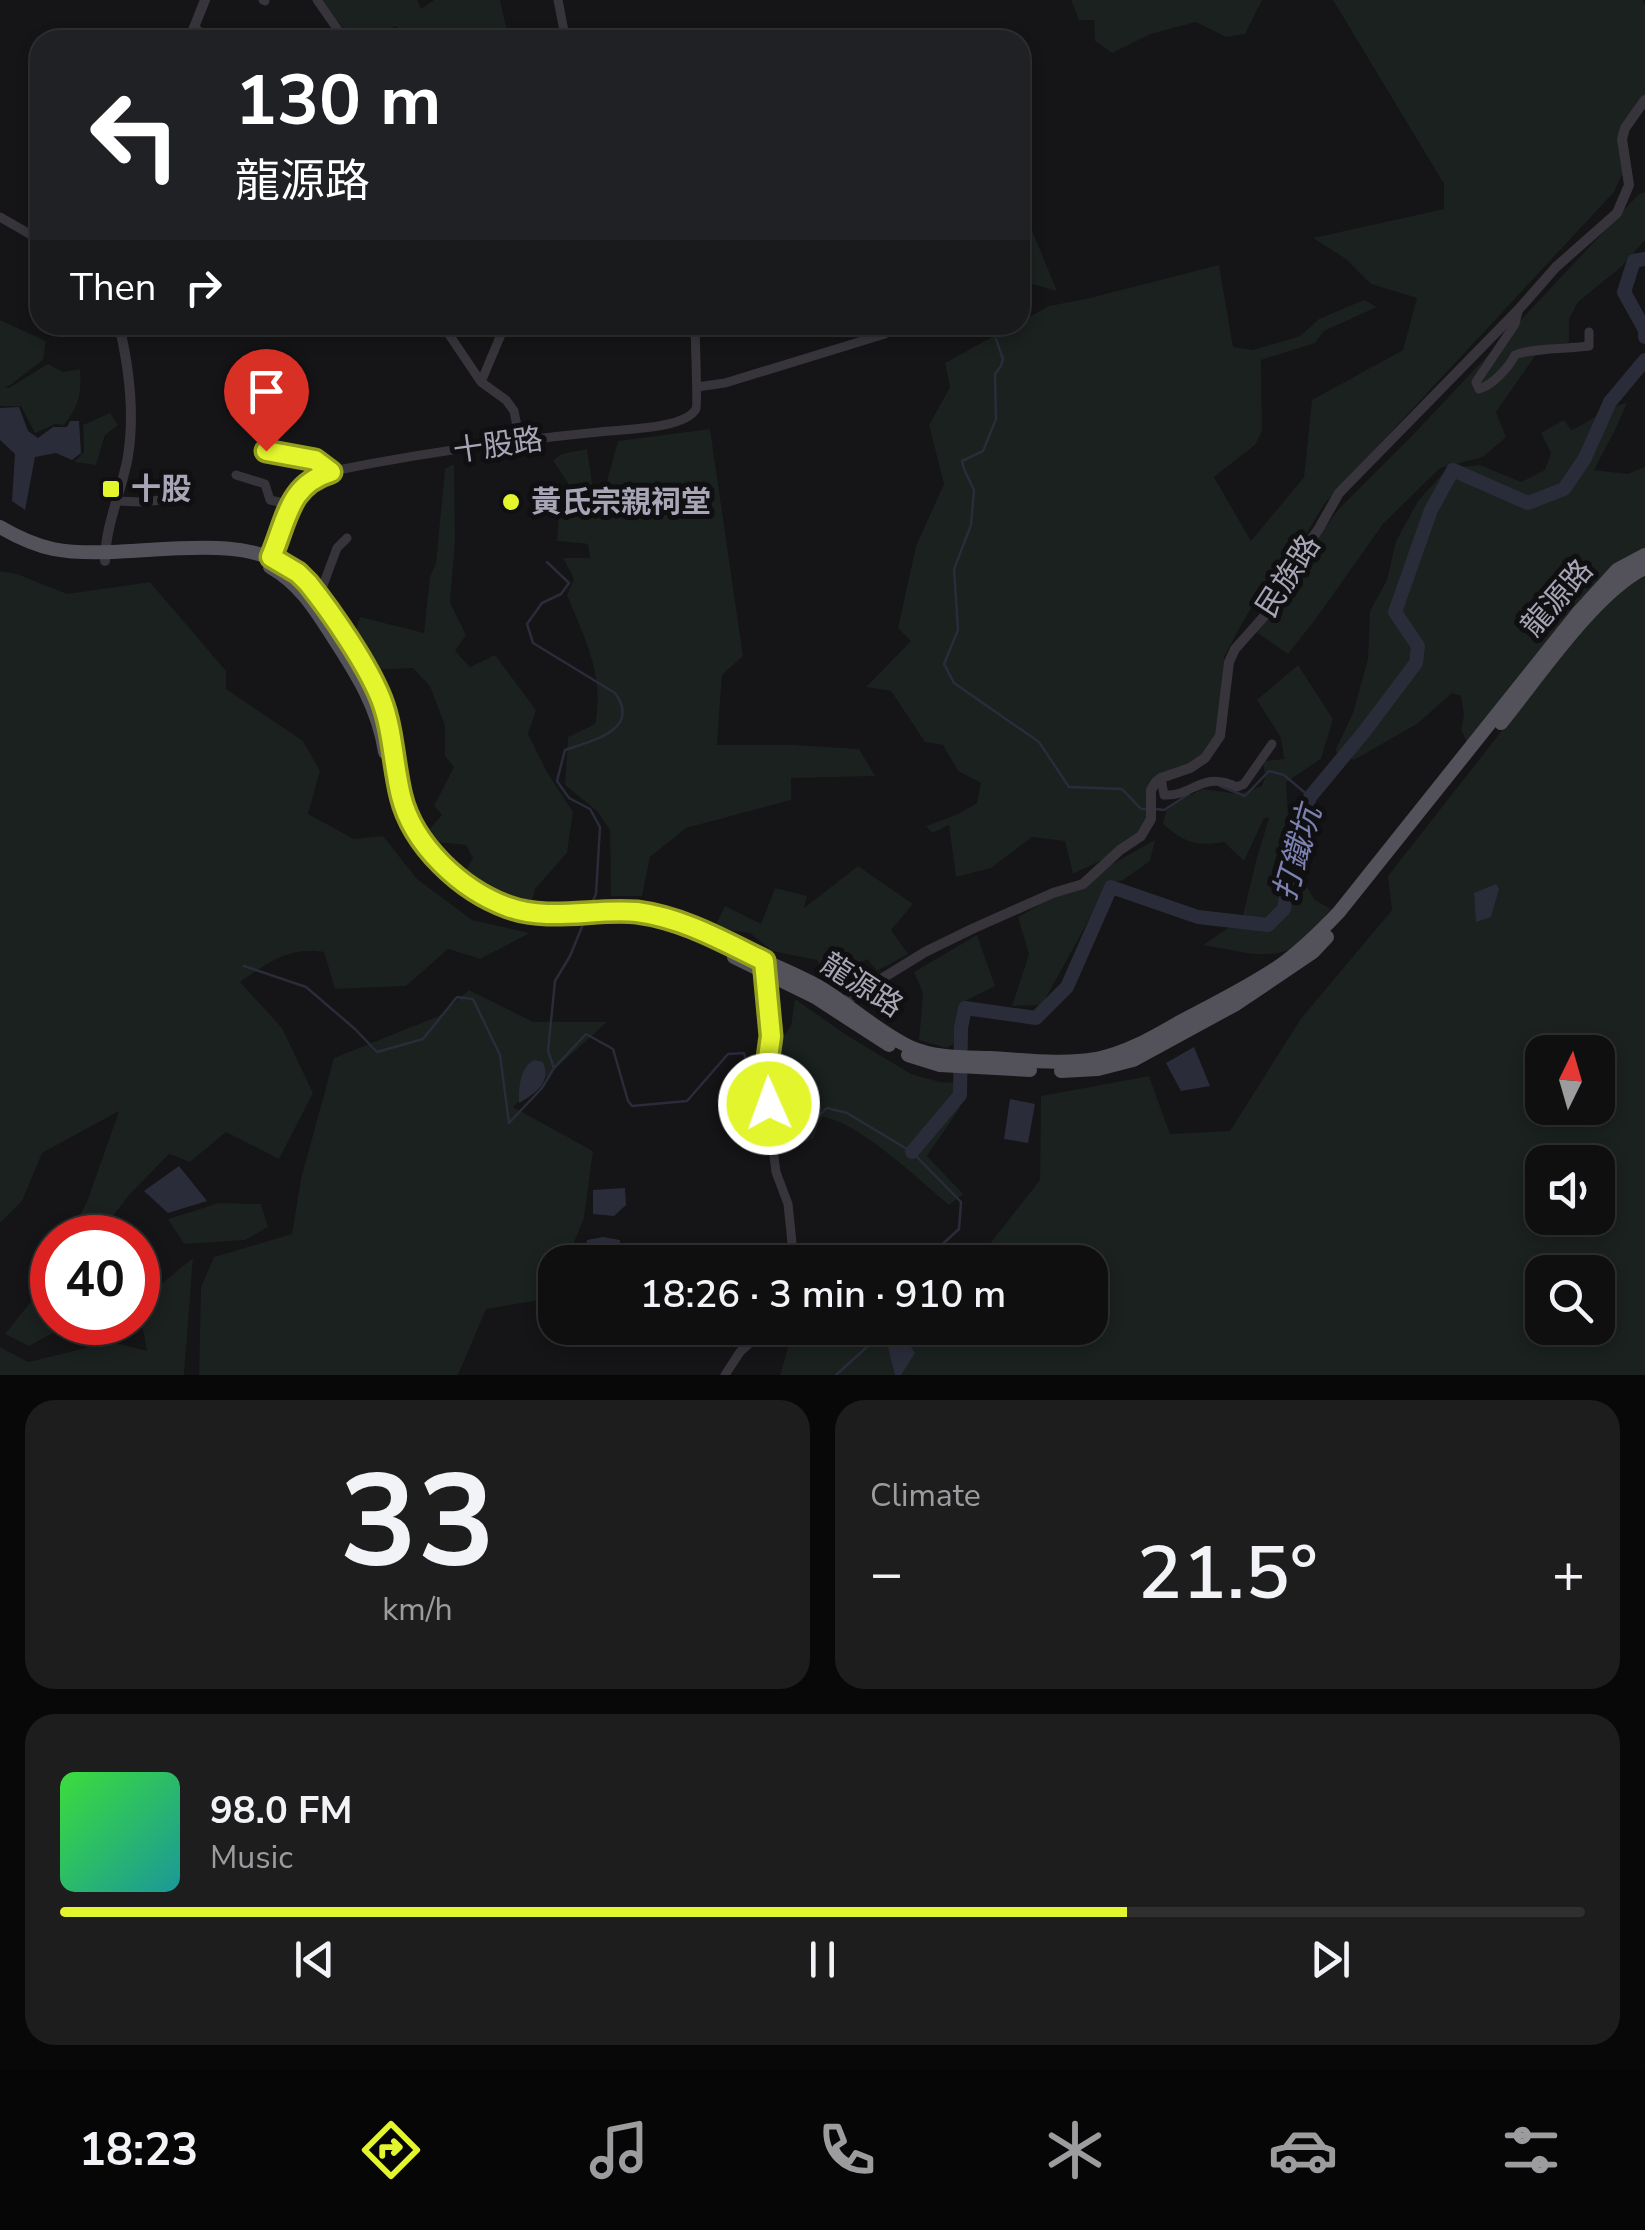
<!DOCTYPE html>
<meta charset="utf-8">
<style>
:root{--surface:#100f10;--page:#1e1d1e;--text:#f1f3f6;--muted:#9c9c9f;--line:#302f30;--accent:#e3f52d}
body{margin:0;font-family:"Nunito Sans","Noto Sans TC",sans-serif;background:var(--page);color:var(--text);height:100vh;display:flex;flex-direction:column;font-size:38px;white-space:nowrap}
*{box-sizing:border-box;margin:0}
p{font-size:32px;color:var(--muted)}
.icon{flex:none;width:55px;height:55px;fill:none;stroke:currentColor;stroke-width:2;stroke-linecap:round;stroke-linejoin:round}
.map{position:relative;height:1375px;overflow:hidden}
.details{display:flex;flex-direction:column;gap:25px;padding:25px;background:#090809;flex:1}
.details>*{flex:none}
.banner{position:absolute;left:30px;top:30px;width:1000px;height:305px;border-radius:30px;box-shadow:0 5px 15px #0003,0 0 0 2px var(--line);background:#202124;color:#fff;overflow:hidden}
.needle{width:65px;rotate:5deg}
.buttons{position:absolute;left:1525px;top:1035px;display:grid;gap:20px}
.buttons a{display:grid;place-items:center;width:90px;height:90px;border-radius:20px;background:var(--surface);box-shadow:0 5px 15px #0003,0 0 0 2px var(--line);font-size:50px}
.speed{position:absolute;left:30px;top:1215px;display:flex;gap:20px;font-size:50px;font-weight:700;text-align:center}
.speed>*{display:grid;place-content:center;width:130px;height:130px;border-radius:50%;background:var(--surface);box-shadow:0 5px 15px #0003,0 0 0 2px var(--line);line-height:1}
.speed .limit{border:15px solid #d22;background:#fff;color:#111}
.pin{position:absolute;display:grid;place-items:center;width:85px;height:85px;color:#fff;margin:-102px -42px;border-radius:50% 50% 50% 0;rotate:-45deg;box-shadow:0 0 10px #0007}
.pin .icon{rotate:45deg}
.me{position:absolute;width:110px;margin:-55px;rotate:358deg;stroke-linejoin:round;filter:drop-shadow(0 0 8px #0008)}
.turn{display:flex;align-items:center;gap:35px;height:210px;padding:0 40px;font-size:45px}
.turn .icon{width:130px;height:130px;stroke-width:2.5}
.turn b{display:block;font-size:70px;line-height:85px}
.then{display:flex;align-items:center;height:95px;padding:0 40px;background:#0003;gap:20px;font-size:38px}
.big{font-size:75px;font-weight:600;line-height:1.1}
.details .card{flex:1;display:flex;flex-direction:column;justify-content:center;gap:15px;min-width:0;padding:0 35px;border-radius:30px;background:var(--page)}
.details .dial{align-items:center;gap:0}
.dial b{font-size:130px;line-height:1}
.song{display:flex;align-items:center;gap:30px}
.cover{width:120px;height:120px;border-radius:15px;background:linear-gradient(135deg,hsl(120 70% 55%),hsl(180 70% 35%))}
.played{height:10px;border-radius:5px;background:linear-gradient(90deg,var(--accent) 70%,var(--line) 70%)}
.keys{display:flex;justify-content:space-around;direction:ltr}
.heat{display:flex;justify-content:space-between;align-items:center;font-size:55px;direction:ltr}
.details .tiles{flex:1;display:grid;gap:25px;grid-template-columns:1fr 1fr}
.card:last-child{grid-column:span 2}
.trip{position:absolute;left:538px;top:1245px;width:570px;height:100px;border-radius:30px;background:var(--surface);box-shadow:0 5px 15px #0003,0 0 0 2px var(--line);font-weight:600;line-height:100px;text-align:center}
.tab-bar{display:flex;height:160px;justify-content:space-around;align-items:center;background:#060606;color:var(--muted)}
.tab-bar .icon{width:70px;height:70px}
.tab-bar .on{color:var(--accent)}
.tab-bar b{font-size:45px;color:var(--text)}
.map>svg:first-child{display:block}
</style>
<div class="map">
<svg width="1645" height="1375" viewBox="0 0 1645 1375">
<rect width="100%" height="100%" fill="#151416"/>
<path fill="#1a211e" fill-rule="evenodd" d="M319,0H417L421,9L434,0H500L509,40H416L395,26L368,40H354Z
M1071,0H1262L1245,34L1226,37L1196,22L1151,34L1112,53L1095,41L1094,20H1079Z
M1333,0H1642L1645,5V102L1619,150L1623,173L1614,192L1325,503L1297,549L1276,569L1245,618L1224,657L1223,701L1217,732L1204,756L1155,783C1154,793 1154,806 1151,816C1142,846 1098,861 1073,874L1065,841L1032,837L991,868L956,877L949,825L932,833L926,826L958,814L977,803L981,783L958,771L943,745L925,742L891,691L866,687L911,641L898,628L916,546L944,484L929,425L950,387L945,363L1014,325H1020V322L1049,306L1090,298L1219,265L1233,347L1253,350L1300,336L1319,319L1364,300L1377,307L1324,331L1315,343L1261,360L1262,431L1255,445L1214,477L1251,541L1304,477L1312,400L1403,350L1417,298L1371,284L1346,259L1313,238L1444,209V184Z
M1645,192V240L1621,267L1578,302L1569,319V342L1535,356L1496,412L1506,437L1483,457L1440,468L1383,524L1315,620L1288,654L1253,630L1293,570L1338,510L1411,437L1639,194Z
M1020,204L1022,206L1057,291L1029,283L1020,286Z
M0,320L46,341L43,360L9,386H4L9,388L48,364L63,372L80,369C82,392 79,407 64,425L55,424L35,433L21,406H0Z
M1627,403L1615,430L1594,470L1627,474L1645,467V556L1467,742L1461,730L1464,715L1461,696L1452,693L1417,724L1354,760L1335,751L1353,713L1368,659L1370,611L1387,580L1396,541L1418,501L1448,468L1480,465L1521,482L1545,470L1551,453L1541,433L1564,420L1571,430C1593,421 1604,407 1627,403Z
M110,413L118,425L105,435L96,465L74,462L84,452L83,425Z
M710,429L743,656L722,675L717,745H794L859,749L875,776L791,778V800L686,828L650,857L642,896H611L610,830L597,811L565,785L568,737L595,724C605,677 585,639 567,595L574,579L563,558H590L588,544L557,541L559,514L568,483L553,460L562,454L587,449L593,490L606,485L618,441Z
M454,464L455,541L450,603L466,635L455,651L470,667L495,655L536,710L528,734L547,772L573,812L567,853L535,889L531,905L489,892L465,871L473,858L466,845L436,842L425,834L442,815L434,806L454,767L445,756V726L430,686L413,668L374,670L354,637L360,617L424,633L430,577L436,563L445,469Z
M0,571L17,574L67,594L150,582L226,671V689L303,741L320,771L308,814L354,839L383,836L417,879L472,920L530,933L480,959L448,949L406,986L335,989L324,952C289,946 268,963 240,982L282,1028L313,1093L279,1159L226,1132L190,1162L169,1154L130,1194L96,1237H68L87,1202L119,1111L42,1153L22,1201L0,1223Z
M1645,576V1375H780L794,1328H1090V1262H966L978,1259L1040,1180L1041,1096L1149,1076L1170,1134L1230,1131L1300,1020L1392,910L1388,876L1601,604ZM1542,1052H1598V1108H1542ZM1542,1162H1598V1218H1542ZM1542,1272H1598V1328H1542Z
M1298,665L1333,719L1321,759L1286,782L1288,814L1272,871L1273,875L1307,887L1315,900L1331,909C1320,921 1306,942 1291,949C1265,961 1229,949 1203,945L1242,919L1257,857L1269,818H1264L1244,861L1224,842C1197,847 1183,842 1163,824L1167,808L1202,789L1239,794L1262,786L1265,778L1263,761L1284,759L1281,738L1257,700Z
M1155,840L1150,861L1123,880L1105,884L1087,923L1042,1005L1012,1006L1029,954L1018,917Z
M858,866L913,904L891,930L908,954L877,971L867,959L839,978L825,975L817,960L772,951L750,933L714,928L725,906L761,924L775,888L807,896L804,908Z
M977,935L995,986L961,1003L954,1043L947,1048L919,1040L923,993L914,972Z
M469,990L533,1022H607L513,1107L593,1151L584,1218L566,1262H555V1289L551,1298L486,1309L458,1375H199L201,1287L214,1257L292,1234L301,1179L334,1058L439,1016Z
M795,999L848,1036L911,1074L940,1082L966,1083L959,1109L927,1156L963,1194L949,1205C919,1180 860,1123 823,1117L818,1124L814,1138L800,1145L782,1146L775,1063L778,1044L791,1026Z
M219,1203L261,1204L268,1227L245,1240L184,1244L168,1219Z
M193,1258L184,1375H0V1347L28,1362L111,1342L147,1351L138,1303Z
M52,1269V1322L71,1323L29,1346L5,1334L45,1284Z"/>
<path fill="#2a2c3a" d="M19,407L28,431L38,438L53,427H67L70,421H79L81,453L72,460L56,453L35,457L25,510L12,501L15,454L0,440V408Z
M1496,884L1499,889L1491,917L1476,922L1474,893Z
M1194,1047L1210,1086L1181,1091L1166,1063Z
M534,1060L543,1062C552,1083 535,1094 519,1103C519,1087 519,1069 534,1060Z
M1010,1099L1035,1104L1028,1143L1004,1139Z
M179,1166L207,1201L168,1213L144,1191Z
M625,1188L626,1205L614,1216L593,1214V1190Z
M603,1237L620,1240V1262H584L587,1240Z
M901,1332L915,1353L901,1375H895L887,1343Z"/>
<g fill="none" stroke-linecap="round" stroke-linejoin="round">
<path stroke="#2a2c3a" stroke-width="2.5" d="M996,339L1003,359L1001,366L995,374L996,419L983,451L962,461L964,469L974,490L971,525L954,569L958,630L944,664L954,683L1039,742L1069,787L1122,789L1141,809H1148
M547,562L569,583L561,594L542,603L527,624L533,643L615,693C642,730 591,741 565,750L557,781L569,798L590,809L600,827L596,894L591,905
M1220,786L1245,796L1269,771L1284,775L1310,797
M1156,809L1164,810L1189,794
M586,917L570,956L555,981L548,1051L554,1068L586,1034L613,1049L628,1101L632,1106L687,1101L728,1054L744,1053L761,1115L769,1124
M244,966L306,987L355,1029L377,1052L423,1039L457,997L473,999L500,1055L509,1123L542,1088L554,1068
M777,1134L786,1145L827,1108L847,1113L912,1152L961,1202L959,1229L923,1262
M836,1375L888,1328"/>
<path stroke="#2a2c3a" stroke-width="14" d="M1645,259L1634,261L1624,292L1645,330V337
M912,1152L960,1095L961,1028L965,1008L1036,1018L1067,987L1111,887L1198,917L1268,925L1284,909L1296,834L1310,797L1364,732L1416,663L1418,646L1395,612L1431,510L1453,470L1528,503L1564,489L1585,458L1610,402L1645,360"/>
<path stroke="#37353b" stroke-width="9" d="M263,0L265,1
M317,0L345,40
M558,0L565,36L569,40
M194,27L209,40
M0,217L40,240
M1518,312L1515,324L1476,382L1479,389C1493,385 1509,367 1515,355C1531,348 1569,349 1589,346V332
M449,325L448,333L481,382L506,400L514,411L520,441
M481,382L505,325
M697,387L725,383L885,334
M265,451L315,460L331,472
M236,475L265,484L270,500L292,505
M116,501L141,502L182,498
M270,558L296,495L305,483L328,472C420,453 515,440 609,431C630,429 685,428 696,409C698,405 695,336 695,325
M319,596L337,548L347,538
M1161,778L1164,795C1193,797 1201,770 1237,787L1244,784L1272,744
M772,1142L776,1172L788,1204L794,1262
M725,1375L740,1352L766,1328"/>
<path stroke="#37353b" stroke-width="10" d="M189,40L205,0
M105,561C105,525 122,491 128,456C135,412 129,367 119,325
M765,967L771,1036L765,1080L773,1128L772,1142
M839,1005L925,952L972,929L1053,893L1083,884L1120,850L1141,836L1151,819V790L1156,782L1161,778L1190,768L1205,758L1220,736L1229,662L1235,649L1268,612L1286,573L1318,530L1339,493L1519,309L1556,267L1617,213L1629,185L1622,139L1625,128L1645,100"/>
<path stroke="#53515a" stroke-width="14" d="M0,527C17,537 34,545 53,549C125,563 233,526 294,570C325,593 378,684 388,721C404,782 392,813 443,863C468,888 498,908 534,913C553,915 572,912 591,912C621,910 652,912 680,922C708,932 735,947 762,960C782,969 802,977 821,988C851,1006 878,1032 910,1047C934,1058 964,1057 990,1058C1025,1060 1062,1065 1096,1059C1126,1053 1152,1038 1178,1023C1212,1005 1247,988 1278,967C1301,951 1320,932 1339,912L1577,614L1617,570L1645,555
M270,567C300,584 315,609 333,637C357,674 378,707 385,752
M1501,723C1537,679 1595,592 1645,568
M734,957L815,997L889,1045
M908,1055L940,1065L1030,1070
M1061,1071L1098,1069L1133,1060L1236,1004L1313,952L1327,937"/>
</g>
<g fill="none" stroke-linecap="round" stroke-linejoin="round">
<defs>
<path id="route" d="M266,451L315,460L331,472C288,485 287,520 271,557L298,573L308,583C332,613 367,664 381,699C393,730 393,763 401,796C413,845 461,890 508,907C549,922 595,908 637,912C683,918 723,941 764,961L771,1036L765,1080L769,1104"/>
</defs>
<use href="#route" stroke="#949f1d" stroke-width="25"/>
<use href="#route" stroke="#e3f52d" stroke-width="18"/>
</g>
<g fill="#e3f52d" stroke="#100f11" stroke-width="4">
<rect x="101" y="479" width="20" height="20" rx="5"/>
<circle cx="511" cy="502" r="10"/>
</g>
<g text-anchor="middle" stroke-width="10" stroke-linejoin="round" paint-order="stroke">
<g font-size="30" fill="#a7a5b6" stroke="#100f11">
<text transform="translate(498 445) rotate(-8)" y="10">十股路</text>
<text transform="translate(1288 576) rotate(-57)" y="10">民族路</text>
<text transform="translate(1557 598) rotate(-49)" y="10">龍源路</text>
<text transform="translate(862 985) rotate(33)" y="10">龍源路</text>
</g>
<g font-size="30" font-weight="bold" fill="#a7a5b6" stroke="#100f11" text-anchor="start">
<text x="131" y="499">十股</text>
<text x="531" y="512">黃氏宗親祠堂</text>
</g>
<g font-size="32" font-style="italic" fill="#7c81b2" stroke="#100f11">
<text transform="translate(1297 853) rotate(-74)" y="11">打鐵坑</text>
</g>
</g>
</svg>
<div class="buttons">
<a><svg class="needle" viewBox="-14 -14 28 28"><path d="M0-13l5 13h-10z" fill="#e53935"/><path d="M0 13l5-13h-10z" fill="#9c9c9f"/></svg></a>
<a><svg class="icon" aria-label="sound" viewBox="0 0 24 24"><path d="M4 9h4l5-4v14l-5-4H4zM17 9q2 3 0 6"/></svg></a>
<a><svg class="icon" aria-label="search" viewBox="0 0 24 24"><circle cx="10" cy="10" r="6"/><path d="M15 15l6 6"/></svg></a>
</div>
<div class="speed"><div class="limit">40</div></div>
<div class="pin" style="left:266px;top:451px;background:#d93025"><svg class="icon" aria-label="arrive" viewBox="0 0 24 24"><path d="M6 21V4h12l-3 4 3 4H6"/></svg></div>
<svg class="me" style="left:769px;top:1104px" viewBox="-20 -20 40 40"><circle r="17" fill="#e3f52d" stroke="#fff" stroke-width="3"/><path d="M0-11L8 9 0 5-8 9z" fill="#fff"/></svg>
<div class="trip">18:26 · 3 min · 910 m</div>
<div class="banner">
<div class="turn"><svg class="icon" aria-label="left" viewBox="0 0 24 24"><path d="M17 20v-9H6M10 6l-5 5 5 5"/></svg><div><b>130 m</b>龍源路</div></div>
<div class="then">Then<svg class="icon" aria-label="right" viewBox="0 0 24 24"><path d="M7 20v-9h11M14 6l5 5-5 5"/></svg></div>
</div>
</div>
<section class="details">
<div class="tiles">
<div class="card dial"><b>33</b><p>km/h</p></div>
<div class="card"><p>Climate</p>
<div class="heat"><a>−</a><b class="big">21.5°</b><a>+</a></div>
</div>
<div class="card">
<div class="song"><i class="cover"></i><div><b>98.0 FM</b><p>Music</p></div></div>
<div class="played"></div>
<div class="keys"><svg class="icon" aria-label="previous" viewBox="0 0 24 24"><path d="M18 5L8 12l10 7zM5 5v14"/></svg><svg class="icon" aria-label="pause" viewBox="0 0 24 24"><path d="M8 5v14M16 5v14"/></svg><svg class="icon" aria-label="next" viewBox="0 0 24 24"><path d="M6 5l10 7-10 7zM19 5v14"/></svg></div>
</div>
</div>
</section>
<nav class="tab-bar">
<b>18:23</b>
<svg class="icon on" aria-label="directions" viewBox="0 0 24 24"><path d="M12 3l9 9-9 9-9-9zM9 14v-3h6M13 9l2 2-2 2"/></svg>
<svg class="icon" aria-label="music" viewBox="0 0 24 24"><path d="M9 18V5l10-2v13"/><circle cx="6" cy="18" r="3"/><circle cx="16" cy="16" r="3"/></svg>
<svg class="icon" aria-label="phone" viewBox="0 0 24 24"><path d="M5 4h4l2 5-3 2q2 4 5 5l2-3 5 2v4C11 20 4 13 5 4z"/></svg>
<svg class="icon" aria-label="climate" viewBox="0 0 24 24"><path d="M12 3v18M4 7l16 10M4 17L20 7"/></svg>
<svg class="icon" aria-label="car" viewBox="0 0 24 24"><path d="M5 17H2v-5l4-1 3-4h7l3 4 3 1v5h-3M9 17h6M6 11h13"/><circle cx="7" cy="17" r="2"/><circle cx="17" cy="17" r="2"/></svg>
<svg class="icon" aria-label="filters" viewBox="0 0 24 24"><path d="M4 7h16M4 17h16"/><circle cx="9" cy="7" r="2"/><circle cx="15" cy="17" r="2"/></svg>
</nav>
